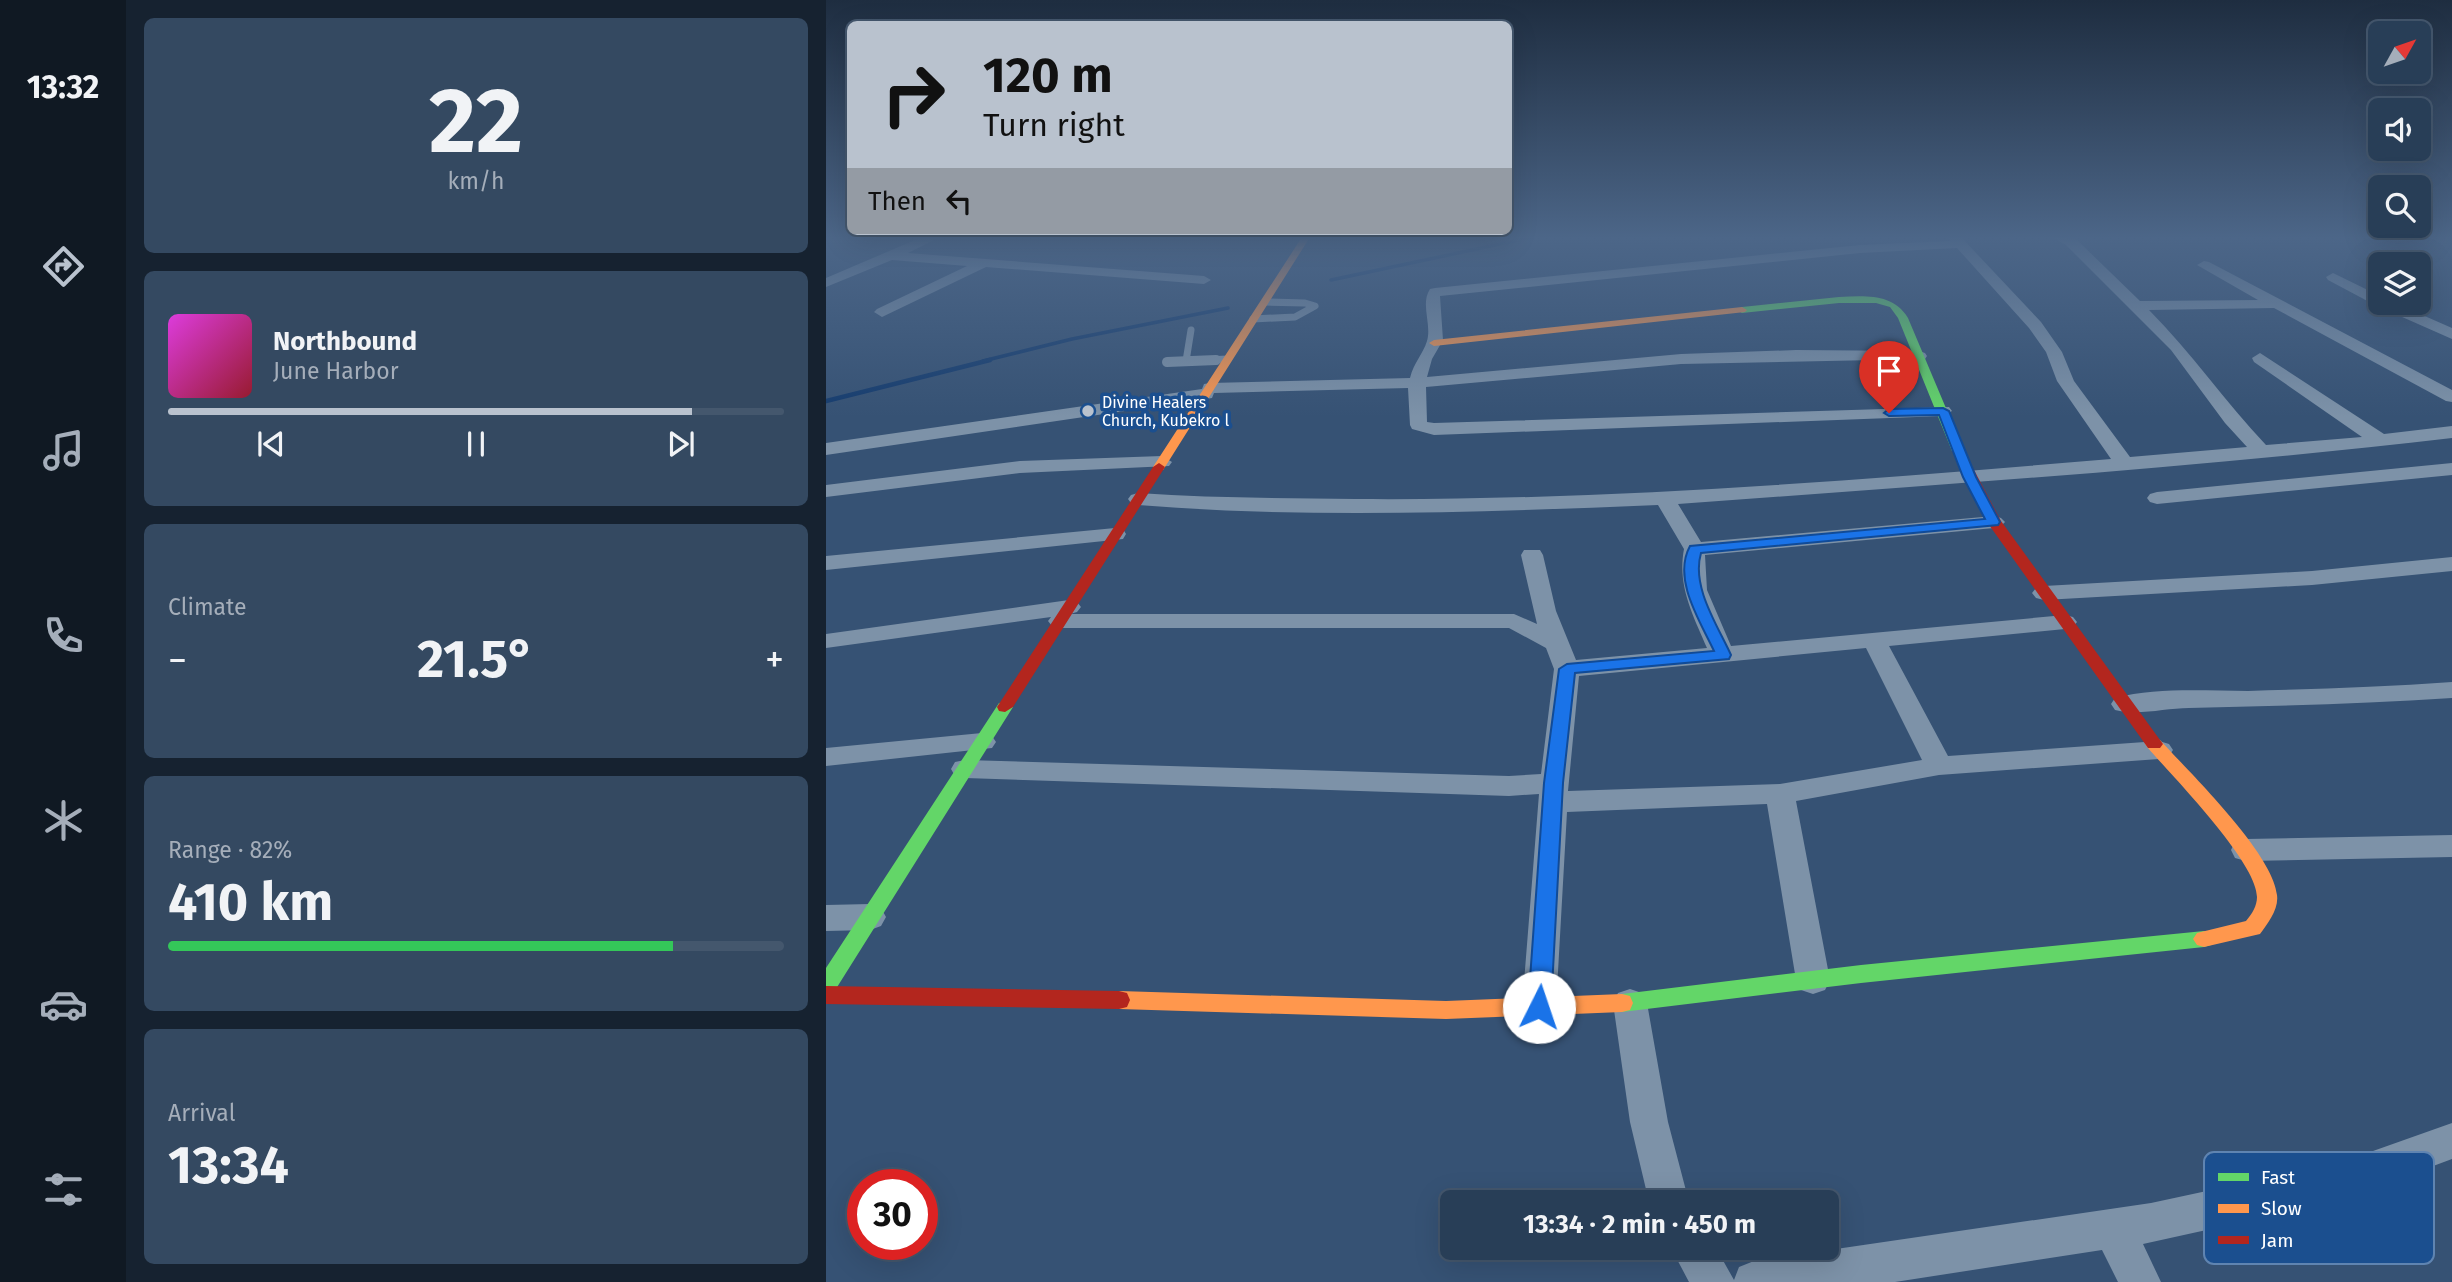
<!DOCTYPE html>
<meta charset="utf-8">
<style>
:root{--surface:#283e57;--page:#344961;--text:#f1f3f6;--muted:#a5aeba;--line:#44576d;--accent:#b9c2ce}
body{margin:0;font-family:"Fira Sans",sans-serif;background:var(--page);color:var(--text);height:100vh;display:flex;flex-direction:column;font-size:26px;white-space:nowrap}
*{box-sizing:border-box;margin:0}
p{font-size:23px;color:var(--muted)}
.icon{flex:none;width:38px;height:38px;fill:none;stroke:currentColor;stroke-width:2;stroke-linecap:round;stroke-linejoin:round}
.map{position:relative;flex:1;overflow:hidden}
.drawer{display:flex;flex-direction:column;gap:18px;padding:18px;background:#162230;width:700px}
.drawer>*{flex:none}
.hud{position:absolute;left:21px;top:21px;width:665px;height:214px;border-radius:10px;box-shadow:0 7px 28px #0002,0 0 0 2px var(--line);background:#b9c2ce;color:#111;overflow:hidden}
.needle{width:46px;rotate:50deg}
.controls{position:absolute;left:1542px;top:21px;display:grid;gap:14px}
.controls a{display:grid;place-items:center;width:63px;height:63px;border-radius:10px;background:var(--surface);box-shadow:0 7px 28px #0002,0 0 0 2px var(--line);font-size:35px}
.speed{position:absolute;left:21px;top:1169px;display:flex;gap:14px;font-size:35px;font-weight:700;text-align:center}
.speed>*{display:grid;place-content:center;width:91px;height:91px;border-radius:50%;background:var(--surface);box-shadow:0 7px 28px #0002,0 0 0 2px var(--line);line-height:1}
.speed .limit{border:10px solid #d22;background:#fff;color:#111}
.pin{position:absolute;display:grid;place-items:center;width:60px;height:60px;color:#fff;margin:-72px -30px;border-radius:50% 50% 50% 0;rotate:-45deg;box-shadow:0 0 7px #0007}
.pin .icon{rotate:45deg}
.me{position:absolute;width:77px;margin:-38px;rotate:4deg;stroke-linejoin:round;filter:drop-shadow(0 0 5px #0008)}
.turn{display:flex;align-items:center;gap:24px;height:147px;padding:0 21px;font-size:32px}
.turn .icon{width:91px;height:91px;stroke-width:2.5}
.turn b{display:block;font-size:49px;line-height:60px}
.then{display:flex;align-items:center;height:66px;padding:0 21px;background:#0003;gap:14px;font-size:26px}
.big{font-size:52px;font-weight:700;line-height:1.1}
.drawer .tile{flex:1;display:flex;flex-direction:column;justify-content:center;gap:10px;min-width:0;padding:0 24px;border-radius:10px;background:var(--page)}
.drawer .dial{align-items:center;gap:0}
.dial b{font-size:91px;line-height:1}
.song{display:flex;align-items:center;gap:21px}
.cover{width:84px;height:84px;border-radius:10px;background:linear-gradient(135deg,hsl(300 70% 55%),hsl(350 70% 35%))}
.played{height:7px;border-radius:4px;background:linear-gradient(90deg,var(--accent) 85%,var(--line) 85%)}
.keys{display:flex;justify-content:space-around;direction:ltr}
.heat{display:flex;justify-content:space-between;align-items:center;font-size:38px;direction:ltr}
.charge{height:10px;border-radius:5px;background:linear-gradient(90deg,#34c759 82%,var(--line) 0)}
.trip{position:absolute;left:614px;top:1190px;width:399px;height:70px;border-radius:10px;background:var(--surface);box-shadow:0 7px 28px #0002,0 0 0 2px var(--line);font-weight:700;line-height:70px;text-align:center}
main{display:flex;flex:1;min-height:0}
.tabs{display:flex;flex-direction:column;width:126px;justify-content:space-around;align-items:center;background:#101923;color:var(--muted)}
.tabs .icon{width:49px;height:49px}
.tabs .on{color:var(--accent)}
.tabs b{font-size:32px;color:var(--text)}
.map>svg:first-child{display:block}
</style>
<main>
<nav class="tabs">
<b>13:32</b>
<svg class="icon on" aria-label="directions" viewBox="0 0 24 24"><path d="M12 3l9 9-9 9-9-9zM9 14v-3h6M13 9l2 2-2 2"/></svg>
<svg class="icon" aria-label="music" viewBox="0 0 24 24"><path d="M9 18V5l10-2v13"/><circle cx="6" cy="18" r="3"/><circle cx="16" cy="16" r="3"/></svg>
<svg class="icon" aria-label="phone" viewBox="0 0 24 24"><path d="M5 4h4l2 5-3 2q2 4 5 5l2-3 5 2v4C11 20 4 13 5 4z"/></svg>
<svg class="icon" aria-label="climate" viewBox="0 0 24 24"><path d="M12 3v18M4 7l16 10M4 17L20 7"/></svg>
<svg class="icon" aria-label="car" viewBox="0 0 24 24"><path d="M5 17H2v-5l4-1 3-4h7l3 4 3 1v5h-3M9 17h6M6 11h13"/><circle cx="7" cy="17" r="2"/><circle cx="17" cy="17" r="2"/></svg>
<svg class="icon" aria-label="filters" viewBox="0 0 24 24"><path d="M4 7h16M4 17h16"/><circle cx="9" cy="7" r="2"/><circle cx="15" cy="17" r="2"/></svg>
</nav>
<section class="drawer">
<div class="tile dial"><b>22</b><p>km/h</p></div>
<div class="tile">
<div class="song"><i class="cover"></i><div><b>Northbound</b><p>June Harbor</p></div></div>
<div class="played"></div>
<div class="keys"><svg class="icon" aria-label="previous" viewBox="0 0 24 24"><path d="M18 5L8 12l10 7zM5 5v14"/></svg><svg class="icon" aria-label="pause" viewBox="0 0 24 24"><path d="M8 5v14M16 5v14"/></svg><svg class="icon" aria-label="next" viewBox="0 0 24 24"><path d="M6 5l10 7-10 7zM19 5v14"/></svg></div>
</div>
<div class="tile"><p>Climate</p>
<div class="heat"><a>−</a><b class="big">21.5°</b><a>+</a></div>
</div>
<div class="tile"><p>Range · 82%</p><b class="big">410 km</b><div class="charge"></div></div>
<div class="tile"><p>Arrival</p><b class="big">13:34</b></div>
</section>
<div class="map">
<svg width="1626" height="1282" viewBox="0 0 1626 1282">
<rect width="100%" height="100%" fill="#365274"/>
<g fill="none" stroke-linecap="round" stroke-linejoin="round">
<path stroke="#153c6e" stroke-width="3.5" d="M505,280L707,237
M157,361L246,339L402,308"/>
<path stroke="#153c6e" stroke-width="4.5" d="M0,401L164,360"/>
<path stroke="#7d92a8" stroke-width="7" d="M427,319L469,317L489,306L479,303L439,302
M354,361L402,359
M360,361L365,330"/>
<path stroke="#7d92a8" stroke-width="10" d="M341,362L390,360"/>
<path fill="#7d92a8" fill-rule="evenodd" d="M96,237H114L82,253L378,276L385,280L378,284L160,267L56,317L48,312L51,309L141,266L66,260L0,287V278Z
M1122,237H1135L1215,322L1236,352L1248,381L1304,457L1421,447L1399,423L1345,350L1240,245L1226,237L1250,239L1314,301L1432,300L1371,265L1378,261L1383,262L1626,390V402L1620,401L1448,308L1323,310C1366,353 1399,402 1440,445L1536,437L1428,362L1426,358L1434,353L1558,434L1626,426V438C1369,468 1110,485 852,504L875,542L1168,516L1175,518L1179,522L1175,526L1168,528L879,555L881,590L905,646L1239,615L1247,617L1251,622L1247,627L1239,629L1063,646L1122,756L1333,741L1343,744L1347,750L1343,756L1333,759L1113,775L970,801L1004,980L999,990L987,994L975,990L970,980L941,804L741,812L730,1007L725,1017L713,1022L701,1017L696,1007L713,794L683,796L139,778L129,776L125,769L129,762L139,760L683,776L715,774L728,669L720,648L683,628H234L226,626L222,621L225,617L0,648V634L243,600L251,602L255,607L251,612L244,614H688L711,624L695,555L698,550H714L717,555L730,611L750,660L881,648C867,615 851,586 858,549L832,505C659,512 484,519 312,505L305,503L302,499L305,495L312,493C384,498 456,498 529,499C782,501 1034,480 1285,459L1231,381L1220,352L1203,328L1131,248L1034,253L614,296L617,340L606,359L601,377L855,354L970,350L1093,351L1099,353L1101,356L1099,359L855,364L600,387L601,422L608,423L1123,407L1126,411L1117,416L608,435L586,429L584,425L582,388L388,393L386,398L380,399L0,455V443L376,389L378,384L384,383L584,378C588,362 597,354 601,341C606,324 594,304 604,289L609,288L1034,245L1124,241ZM1040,648L1096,760L954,784L742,791L753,676Z
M1507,273L1554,296V303H1569L1626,328V339L1549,305L1502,280L1500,277Z
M336,456L346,462L343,466L194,473L0,497V485L194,461Z
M1626,463V475L1331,504L1324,502L1321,498L1324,494L1331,492Z
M289,528L297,529L300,534L297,539L0,570V556Z
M1626,557V571L1486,585L1218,600L1210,598L1206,593L1210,588L1218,586L1486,571Z
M1626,682V698C1538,704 1451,706 1363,708C1340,708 1312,716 1289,710L1285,704L1289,698C1331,687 1379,691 1422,691C1490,689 1558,687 1626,682Z
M156,733L166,736L170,742L166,748L0,766V748Z
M1626,835V857L1420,861L1409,858L1405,850L1409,842L1420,839Z
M44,904L55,908L60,917L55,926L44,930L0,931V905Z
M804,989L816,993L821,1003L842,1122L863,1202H823L804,1122L787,1003L792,993Z
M1626,1123V1159L1516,1200L1317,1244L1335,1282H1292L1276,1250L1069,1282H863L845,1248H890L908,1280L913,1267L928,1261L1325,1203L1516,1162Z"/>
<path fill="#63d668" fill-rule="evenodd" d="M1013,297C1039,296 1067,293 1082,318L1138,451L1136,454L1132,455L1126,451L1072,318L1064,307L1050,303H1013L916,313L911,310L916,307Z
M179,702L187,707L8,992L0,995V968L173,703Z
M1378,931L1385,933L1389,939L1385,945L1378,947L1035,983L796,1012L788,1010L785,1003L788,996L796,994L1035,965Z"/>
<path fill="#ff974d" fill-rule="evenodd" d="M476,237H484L339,467L337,470H329L327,467Z
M916,307L921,310L919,312L608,346L603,343L608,340Z
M1328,738L1334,740C1363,772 1447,853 1451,895C1453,909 1442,923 1434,934L1378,947L1371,945L1367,939L1371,933L1420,921C1426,914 1431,906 1431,897C1431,862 1347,777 1322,748L1319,744L1322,740Z
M293,991L620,1001L796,994L804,996L807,1003L804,1010L796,1012L620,1019L293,1009L285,1007L282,1000L285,993Z"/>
<path fill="#b3261e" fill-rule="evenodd" d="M1132,447L1138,451L1175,521L1334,740L1337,744L1334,748H1322L1161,522L1126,451Z
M333,463L339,467L187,707L179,712L173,711L171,707L327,467Z
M0,986L293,991L301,993L304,1000L301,1007L293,1009L0,1004Z"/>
</g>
<linearGradient id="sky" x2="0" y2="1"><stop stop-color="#1e2d40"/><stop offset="0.57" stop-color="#4c6688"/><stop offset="1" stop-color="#4c6688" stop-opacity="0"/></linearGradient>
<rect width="1626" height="417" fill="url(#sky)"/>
<path fill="#1a73e8" stroke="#114b97" stroke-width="2" d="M1117,408L1123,411L1150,477L1174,522L1172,525L875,553C865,587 892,626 905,655L903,659L749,673L737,783L725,1007L721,1014L713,1016L705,1014L702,1007L718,783L733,669L741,664L888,651C874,621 846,579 864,546L1159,519L1137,477L1113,415L1063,416L1058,413L1063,409Z"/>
<circle fill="#b9c2ce" stroke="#1b4f8f" stroke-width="2.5" cx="262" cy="411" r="7"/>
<g text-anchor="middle" stroke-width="7" stroke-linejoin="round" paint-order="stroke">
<g font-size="16" fill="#fff" stroke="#1b4f8f" text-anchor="start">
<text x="276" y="408">Divine Healers<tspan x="276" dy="18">Church, Kubekro l</tspan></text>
</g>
</g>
<rect x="1378" y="1152" width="230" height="112" rx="10" fill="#1b4f8f" stroke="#5f84b1" stroke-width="2"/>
<rect x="1392" y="1173" width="31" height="8" fill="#63d668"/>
<rect x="1392" y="1204" width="31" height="9" fill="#ff974d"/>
<rect x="1392" y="1236" width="31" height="8" fill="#b3261e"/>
<g font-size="19" fill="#fff">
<text x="1435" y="1184">Fast</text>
<text x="1435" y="1215">Slow</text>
<text x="1435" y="1247">Jam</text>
</g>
</svg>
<div class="controls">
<a><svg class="needle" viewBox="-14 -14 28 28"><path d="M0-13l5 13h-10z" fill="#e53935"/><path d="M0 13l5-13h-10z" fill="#a5aeba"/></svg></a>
<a><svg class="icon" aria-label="sound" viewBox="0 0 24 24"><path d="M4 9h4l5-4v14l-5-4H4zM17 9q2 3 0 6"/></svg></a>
<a><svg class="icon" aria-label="search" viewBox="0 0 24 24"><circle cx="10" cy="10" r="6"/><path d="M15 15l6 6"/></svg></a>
<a><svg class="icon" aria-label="layers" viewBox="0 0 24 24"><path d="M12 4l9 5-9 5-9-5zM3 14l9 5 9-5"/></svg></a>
</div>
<div class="speed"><div class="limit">30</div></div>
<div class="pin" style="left:1063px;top:413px;background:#d93025"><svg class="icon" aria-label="arrive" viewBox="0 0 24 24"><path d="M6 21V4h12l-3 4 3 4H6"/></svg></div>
<svg class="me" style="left:713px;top:1007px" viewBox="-20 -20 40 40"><circle r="19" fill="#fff"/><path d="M0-13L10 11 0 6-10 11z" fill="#1a73e8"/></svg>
<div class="trip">13:34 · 2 min · 450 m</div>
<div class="hud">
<div class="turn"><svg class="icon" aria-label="right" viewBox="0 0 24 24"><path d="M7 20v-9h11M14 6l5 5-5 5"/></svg><div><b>120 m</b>Turn right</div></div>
<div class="then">Then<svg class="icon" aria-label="left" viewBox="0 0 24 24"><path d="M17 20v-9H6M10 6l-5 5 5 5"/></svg></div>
</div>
</div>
</main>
